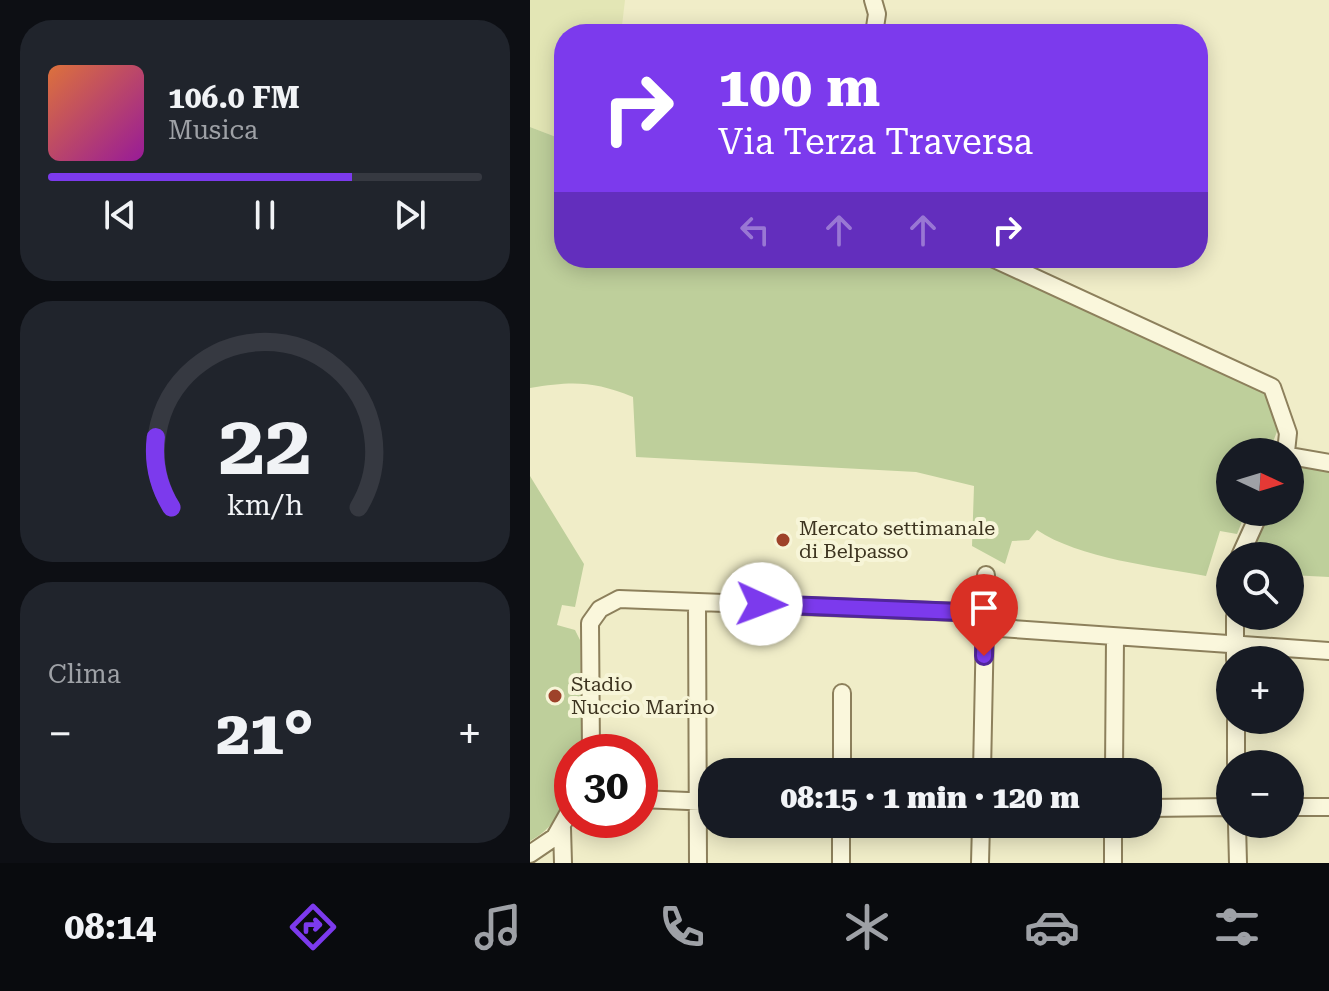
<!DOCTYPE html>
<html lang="it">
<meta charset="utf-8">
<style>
:root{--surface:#171b24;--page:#20242c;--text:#f1f3f6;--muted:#9ea1a6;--line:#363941;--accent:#7c3aed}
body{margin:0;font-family:"Roboto Serif",serif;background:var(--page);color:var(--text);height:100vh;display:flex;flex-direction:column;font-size:30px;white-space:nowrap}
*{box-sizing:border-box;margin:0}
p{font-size:26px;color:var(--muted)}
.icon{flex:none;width:44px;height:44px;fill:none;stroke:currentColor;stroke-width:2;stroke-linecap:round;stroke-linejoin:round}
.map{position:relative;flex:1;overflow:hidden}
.drawer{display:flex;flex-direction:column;gap:20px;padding:20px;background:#0d0f14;width:530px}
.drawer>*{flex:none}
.banner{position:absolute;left:24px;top:24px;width:654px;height:244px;border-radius:32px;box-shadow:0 4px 20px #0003;background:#7c3aed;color:#fff;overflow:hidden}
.needle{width:52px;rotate:94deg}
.tools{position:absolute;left:686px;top:438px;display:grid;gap:16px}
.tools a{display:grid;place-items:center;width:88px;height:88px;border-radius:50%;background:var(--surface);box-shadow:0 4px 20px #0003;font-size:40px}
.speed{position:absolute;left:24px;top:734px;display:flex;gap:16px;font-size:40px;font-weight:700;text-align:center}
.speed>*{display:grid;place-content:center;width:104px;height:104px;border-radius:50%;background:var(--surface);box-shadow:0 4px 20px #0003;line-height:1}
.speed .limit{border:12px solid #d22;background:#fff;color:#111}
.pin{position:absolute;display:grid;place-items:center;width:68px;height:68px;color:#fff;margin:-82px -34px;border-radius:50% 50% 50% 0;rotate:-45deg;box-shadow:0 0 8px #0007}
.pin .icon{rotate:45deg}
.me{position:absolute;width:88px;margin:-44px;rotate:92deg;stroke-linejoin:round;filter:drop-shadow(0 0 6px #0008)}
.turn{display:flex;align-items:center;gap:28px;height:168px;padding:0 32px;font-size:36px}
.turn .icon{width:104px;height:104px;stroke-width:2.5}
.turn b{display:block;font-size:56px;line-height:68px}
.lanes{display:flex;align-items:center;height:76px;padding:0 32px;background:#0003;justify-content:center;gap:40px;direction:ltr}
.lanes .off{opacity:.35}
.big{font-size:60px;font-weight:800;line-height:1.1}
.drawer .card{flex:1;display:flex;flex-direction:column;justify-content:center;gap:12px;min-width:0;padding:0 28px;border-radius:32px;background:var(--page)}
.drawer .dial{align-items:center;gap:0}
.dial svg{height:208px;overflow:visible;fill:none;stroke:var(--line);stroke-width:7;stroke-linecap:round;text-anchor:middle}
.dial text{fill:var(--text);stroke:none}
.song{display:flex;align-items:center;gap:24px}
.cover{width:96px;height:96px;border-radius:12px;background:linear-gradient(135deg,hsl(20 70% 55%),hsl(300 70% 35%))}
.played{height:8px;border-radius:4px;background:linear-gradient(90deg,var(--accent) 70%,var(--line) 70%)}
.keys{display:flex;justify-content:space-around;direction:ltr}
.heat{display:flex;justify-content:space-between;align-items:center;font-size:44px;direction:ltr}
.trip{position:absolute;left:168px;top:758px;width:464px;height:80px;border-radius:32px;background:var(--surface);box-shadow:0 4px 20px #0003;font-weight:800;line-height:80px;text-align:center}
.menu{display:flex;height:128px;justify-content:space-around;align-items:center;background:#090b0e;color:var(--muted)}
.menu .icon{width:56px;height:56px}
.menu .selected{color:var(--accent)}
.menu b{font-size:36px;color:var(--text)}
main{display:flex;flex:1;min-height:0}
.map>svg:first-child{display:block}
</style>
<main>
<section class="drawer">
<div class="card">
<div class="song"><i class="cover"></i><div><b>106.0 FM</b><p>Musica</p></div></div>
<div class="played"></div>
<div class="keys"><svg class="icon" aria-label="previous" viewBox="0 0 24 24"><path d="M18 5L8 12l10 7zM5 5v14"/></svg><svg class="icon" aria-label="pause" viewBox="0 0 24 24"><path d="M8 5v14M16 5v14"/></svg><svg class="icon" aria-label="next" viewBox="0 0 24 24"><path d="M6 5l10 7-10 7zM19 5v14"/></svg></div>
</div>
<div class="card dial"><svg viewBox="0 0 100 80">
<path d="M14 69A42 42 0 1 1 86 69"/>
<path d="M14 69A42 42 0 0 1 8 42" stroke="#7c3aed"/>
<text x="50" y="56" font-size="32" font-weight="700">22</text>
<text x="50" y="72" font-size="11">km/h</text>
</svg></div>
<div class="card"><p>Clima</p>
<div class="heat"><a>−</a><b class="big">21°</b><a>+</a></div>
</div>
</section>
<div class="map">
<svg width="799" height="863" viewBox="0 0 799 863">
<rect width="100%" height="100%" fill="#f0edc8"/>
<path fill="#e3e6b5" d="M0,0H95L91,34H34V140L0,127Z"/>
<path fill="#becf9b" d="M0,127L34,140V258H450L740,391L748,429L739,452H700V512H716L707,534L690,531L676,576C627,567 548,558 507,530L499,540L482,541L475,564L442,546L444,486L386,472L106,457L103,397C63,381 43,381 0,388Z
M774,464L799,471V577L760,575V556L719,554L738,512H760V471Z
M0,476L54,564L45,607L32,605L27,625L45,630L50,640L52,752H42V786H38C31,812 24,828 0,841Z"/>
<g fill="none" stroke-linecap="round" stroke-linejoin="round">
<defs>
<path id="minor" d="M343,0L347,14L344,34
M462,258L742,387L758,433L756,452
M760,456L799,463
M710,556L730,512
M167,602L168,863
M455,627L799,651
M705,660V616
M706,720V764
M61,752L60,623L70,609L89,599L455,613
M312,772V693
M452,772L456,575
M584,772L585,638
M110,799L182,802
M760,807H799
M618,808L700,807
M707,824L708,863
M32,828L33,863
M0,854L25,837L42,807
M311,863V824
M450,863L451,824
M583,863V824"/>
</defs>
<use href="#minor" stroke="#8d805c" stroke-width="20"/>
<use href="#minor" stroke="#faf7dc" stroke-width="16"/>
</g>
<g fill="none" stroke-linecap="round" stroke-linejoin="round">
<defs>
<path id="route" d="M231,604L455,613L454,656"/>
</defs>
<use href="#route" stroke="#51269a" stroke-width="20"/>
<use href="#route" stroke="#7c3aed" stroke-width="14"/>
</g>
<g fill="#9e422a" stroke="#f7f5d8" stroke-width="3">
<circle cx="253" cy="540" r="8"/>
<circle cx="25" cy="696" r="8"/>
</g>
<g text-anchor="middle" stroke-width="8" stroke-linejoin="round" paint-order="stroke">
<g font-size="20" fill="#3d3420" stroke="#f7f5d8" text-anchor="start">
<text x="269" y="535">Mercato settimanale<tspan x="269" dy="23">di Belpasso</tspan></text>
<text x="41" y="691">Stadio<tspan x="41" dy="23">Nuccio Marino</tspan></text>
</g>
</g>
</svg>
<div class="tools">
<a><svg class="needle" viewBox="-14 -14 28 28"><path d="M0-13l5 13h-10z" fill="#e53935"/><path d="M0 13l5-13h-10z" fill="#9ea1a6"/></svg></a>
<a><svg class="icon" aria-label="search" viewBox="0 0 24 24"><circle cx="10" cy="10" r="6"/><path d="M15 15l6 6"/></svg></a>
<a>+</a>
<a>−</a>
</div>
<div class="speed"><div class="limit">30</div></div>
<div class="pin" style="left:454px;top:656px;background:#d93025"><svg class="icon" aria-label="arrive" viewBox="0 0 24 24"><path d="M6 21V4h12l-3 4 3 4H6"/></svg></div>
<svg class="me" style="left:231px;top:604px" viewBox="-20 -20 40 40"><circle r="19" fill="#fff"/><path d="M0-13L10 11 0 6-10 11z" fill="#7c3aed"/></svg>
<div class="trip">08:15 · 1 min · 120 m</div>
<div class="banner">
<div class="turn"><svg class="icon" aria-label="right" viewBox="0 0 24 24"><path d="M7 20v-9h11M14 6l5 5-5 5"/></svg><div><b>100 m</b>Via Terza Traversa</div></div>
<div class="lanes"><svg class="icon off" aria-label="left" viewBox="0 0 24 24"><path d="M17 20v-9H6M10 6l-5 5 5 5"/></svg><svg class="icon off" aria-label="ahead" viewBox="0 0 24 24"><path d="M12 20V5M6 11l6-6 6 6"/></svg><svg class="icon off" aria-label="ahead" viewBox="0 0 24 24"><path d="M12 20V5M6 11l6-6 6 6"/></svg><svg class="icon" aria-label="right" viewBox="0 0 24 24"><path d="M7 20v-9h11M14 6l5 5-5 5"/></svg></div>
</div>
</div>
</main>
<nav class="menu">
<b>08:14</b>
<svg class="icon selected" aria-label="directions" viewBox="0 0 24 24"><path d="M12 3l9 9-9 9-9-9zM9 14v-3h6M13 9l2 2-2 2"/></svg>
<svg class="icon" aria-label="music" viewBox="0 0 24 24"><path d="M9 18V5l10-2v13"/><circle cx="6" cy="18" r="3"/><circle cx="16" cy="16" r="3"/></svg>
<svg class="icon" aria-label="phone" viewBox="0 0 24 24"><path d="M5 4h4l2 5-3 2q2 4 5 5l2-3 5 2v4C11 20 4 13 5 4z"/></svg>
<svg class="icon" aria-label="climate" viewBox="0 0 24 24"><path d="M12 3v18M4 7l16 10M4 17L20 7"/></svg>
<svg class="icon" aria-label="car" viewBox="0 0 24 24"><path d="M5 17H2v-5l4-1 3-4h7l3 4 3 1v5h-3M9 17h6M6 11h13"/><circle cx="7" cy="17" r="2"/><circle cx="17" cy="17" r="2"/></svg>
<svg class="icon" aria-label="filters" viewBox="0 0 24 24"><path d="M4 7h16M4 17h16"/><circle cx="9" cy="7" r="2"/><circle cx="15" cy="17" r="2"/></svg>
</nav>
